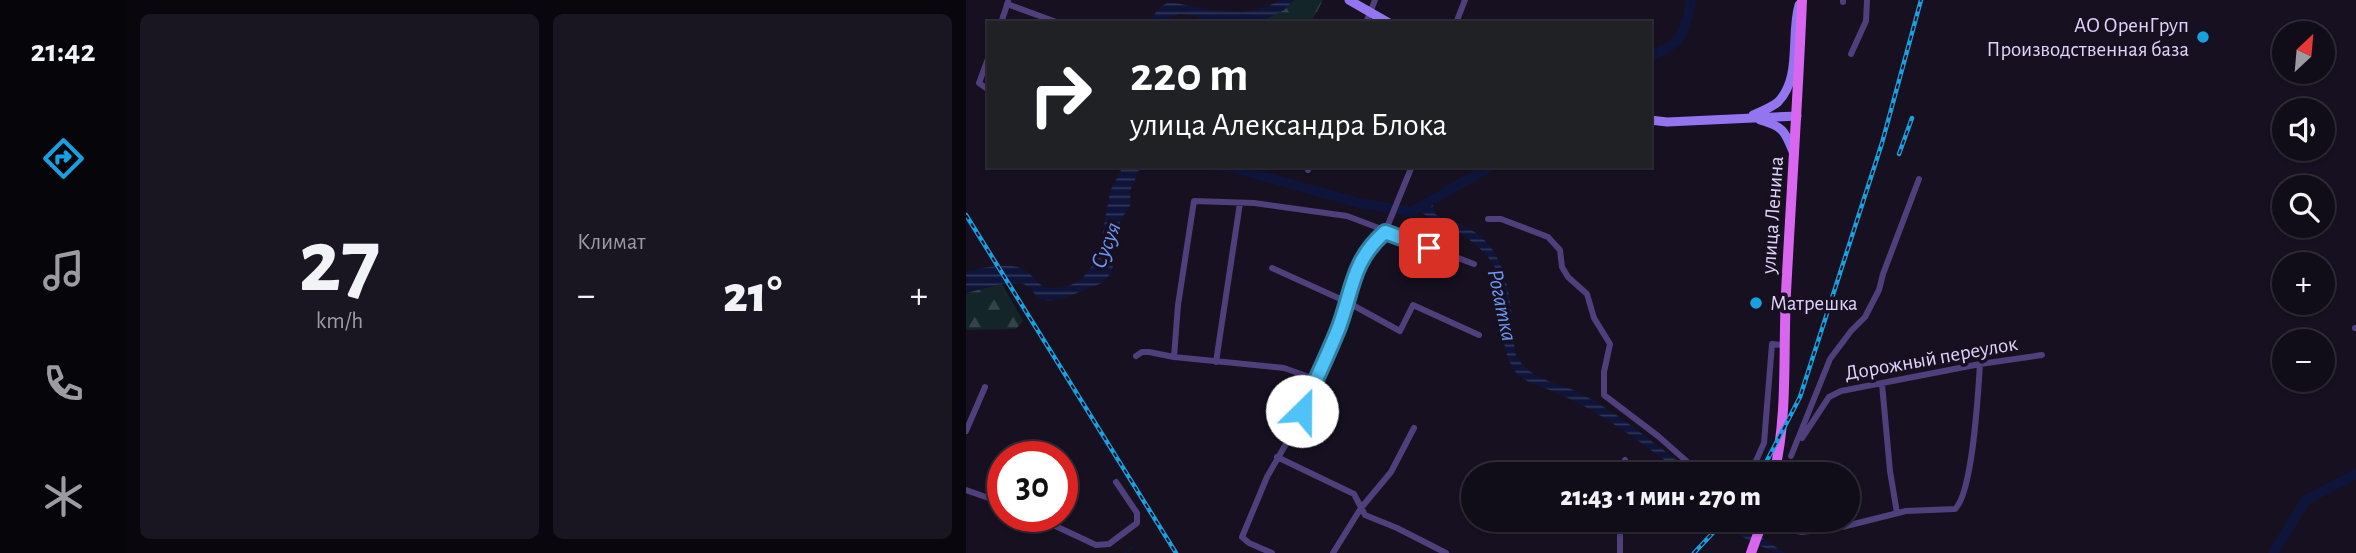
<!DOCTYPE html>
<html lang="ru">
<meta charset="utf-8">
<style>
:root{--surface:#100c18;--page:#191521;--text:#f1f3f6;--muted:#9c9ba2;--line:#302c37;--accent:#18a1e1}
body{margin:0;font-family:"Alegreya Sans",sans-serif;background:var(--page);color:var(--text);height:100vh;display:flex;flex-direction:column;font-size:26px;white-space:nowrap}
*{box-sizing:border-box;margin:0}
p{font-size:23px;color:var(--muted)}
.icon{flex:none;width:38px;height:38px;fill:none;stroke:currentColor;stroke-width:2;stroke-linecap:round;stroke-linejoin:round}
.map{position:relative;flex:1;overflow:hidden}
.side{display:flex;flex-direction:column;gap:14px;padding:14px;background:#09070d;width:840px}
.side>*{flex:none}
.hud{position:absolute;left:21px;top:21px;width:665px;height:147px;border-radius:0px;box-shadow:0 2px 5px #0004,0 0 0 2px var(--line);background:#202124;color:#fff;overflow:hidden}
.needle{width:46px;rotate:26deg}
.tools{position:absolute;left:1306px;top:21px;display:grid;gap:14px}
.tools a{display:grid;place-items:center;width:63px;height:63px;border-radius:50%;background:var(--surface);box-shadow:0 2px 5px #0004,0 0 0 2px var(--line);font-size:35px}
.speed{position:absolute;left:21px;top:441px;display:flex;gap:14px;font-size:35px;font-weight:700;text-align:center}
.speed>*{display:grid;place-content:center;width:91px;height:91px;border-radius:50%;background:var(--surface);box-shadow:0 2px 5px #0004,0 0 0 2px var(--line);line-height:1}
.speed .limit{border:10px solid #d22;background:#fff;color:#111}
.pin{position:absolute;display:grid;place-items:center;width:60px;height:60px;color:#fff;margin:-30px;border-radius:14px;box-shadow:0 4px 10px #0006}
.me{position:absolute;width:77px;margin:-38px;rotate:23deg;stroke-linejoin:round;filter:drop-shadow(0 0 5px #0008)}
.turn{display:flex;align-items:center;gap:24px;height:147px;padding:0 28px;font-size:32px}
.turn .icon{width:91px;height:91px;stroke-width:2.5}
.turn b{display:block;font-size:49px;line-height:60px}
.big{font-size:52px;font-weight:800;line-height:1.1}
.side .card{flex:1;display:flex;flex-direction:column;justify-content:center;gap:10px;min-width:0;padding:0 24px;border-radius:10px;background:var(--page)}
.side .dial{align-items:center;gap:0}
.dial b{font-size:91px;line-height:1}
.heat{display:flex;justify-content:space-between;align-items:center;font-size:38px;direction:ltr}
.side .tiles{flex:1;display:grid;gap:14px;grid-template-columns:repeat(2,1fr)}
.trip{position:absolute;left:495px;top:462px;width:399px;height:70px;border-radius:35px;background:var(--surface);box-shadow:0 2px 5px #0004,0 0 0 2px var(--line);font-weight:800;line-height:70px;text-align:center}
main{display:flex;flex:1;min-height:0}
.menu{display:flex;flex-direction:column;width:126px;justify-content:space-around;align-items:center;background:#06050a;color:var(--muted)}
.menu .icon{width:49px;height:49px}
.menu .current{color:var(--accent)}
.menu b{font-size:32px;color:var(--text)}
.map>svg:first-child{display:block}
</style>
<main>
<nav class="menu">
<b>21:42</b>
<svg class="icon current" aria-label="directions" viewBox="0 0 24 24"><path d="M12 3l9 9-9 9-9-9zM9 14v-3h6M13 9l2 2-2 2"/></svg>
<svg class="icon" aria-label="music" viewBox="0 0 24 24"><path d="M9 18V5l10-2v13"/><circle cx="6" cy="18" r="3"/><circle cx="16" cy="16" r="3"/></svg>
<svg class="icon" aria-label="phone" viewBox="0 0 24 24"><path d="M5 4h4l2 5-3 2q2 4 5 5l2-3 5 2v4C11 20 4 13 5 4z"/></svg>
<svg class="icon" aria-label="climate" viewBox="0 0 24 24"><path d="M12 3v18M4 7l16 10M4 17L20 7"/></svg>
</nav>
<section class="side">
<div class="tiles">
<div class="card dial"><b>27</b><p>km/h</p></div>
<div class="card"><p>Климат</p>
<div class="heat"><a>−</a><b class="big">21°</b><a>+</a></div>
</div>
</div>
</section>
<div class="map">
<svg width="1390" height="553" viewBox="0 0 1390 553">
<defs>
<pattern id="forest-firs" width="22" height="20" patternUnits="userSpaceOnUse" patternTransform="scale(1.75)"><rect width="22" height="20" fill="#132529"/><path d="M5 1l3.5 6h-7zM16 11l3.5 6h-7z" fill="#354449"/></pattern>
<pattern id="water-rules" width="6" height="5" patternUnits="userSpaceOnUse" patternTransform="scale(1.75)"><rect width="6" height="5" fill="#0f153a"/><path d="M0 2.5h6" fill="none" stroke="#323657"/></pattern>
</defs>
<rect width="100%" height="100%" fill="#161020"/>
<path fill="url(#forest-firs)" d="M328,0H357L345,23H291L318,10Z
M36,284L57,321L50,329L0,330V293Z"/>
<path fill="url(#water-rules)" d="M314,0H328L318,10L291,23H241L231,16L213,14L193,23H184C189,12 193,6 204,2C241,9 279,21 314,0Z
M156,166H173V170L164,191L165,204L155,219L151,233L146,272L136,283L101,297L82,301L72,298L64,288L56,283L36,284L0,292V272C16,268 44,261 58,270C66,274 71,284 79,287C84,289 89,288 95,287C138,283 136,222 145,190C148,181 154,176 156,166Z
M467,205L469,214C480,221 493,223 504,229C546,253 545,311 549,353C559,377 586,381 607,390C648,409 684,441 720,467L724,474H713L710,468C672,441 634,411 591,393C578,387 558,383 549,371C532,348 536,299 531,271C522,253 503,238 486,228C475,221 465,219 455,212Z
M722,520H761L783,529L819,553C800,553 780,536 761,530L753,534L747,527C738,527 727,527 722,520Z"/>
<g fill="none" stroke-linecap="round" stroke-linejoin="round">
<path stroke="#0f153a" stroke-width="2" d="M159,553L167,547"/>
<path stroke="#0f153a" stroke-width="10" d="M684,55C717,45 719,31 725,0
M249,166L268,168L393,203L445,212L525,166
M1307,553L1340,500L1390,474"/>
<path stroke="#4f3f7a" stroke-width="6" d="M877,2V0
M41,4L93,23
M35,23L42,2
M400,23L409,0
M490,23L499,0
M885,54L900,21L901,0
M23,56L13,83L23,90
M342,170L344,166
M522,219H535L582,237L594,250L596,267L602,277L621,294L628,318L644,344L638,372V395L692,436L735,474
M306,268L381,302L434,331L447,305L513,335
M1389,328H1390
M170,356L176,352H183L208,357L318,368L349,379
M208,357L212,305L228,201L288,203L381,216L508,264
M250,362L274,203
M916,384L924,471L931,513
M0,431L19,387
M836,438L863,397L875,391L1014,364L1076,355
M825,456L864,359L885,331L899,317L913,290L917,274L953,179
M311,457L388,494L399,515L431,528L480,553
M655,474V468L659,460
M784,474L798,443L806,344L818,345
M0,490L37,503
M68,516L130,545L143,544L171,523V513L150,482
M807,520L821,529L836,532L876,527L940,511L989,509C1007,492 1012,393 1014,364
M306,553L283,543L276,537L301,477L328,430L372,328L386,281L403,246L419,232L446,166
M367,553L395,508L425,472L448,428
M654,553V520"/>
<path stroke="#9375f0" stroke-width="9" d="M383,0L423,23
M787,115C795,111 805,108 812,102C836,77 824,36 833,5
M684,120L701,122L831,116
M794,120C819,127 819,132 828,154"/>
<path stroke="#d966ef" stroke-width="10" d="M808,474C822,415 817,354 820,293C825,196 832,98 836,0
M785,553L797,520"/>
<defs>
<path id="rail" d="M933,154L946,118
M0,215L210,553
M794,474L834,397L916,143L955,0
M728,553L759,520"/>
</defs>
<use href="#rail" stroke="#18a1e1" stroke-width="4.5"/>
<use href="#rail" stroke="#161020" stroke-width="2" stroke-dasharray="5" stroke-linecap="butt"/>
</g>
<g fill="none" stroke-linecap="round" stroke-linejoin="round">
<defs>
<path id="route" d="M336,411C348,383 362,355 373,327C387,289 386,261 419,232L463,248"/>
</defs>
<use href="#route" stroke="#337fa1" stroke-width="18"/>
<use href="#route" stroke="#4fc3f7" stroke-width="12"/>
</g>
<g fill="#18a1e1" stroke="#161020" stroke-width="2.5">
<circle cx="1237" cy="37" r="7"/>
<circle cx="790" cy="303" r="7"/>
</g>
<g text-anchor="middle" stroke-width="7" stroke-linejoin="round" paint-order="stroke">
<g font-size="21" fill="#e0d3fa" stroke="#161020" text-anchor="end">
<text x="1223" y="32">АО ОренГруп<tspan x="1223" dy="24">Производственная база</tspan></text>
<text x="804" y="310" text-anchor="start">Матрешка</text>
</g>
<g font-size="21" fill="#e0d3fa" stroke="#161020">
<text transform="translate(806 215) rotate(-86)" y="7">улица Ленина</text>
<text transform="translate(965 358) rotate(-10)" y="7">Дорожный переулок</text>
</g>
<g font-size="23" font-style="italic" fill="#6c96ef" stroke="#161020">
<text transform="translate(139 245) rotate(-69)" y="8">Сусуя</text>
<text transform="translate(537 305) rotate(78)" y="8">Рогатка</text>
</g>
</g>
</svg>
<div class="tools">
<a><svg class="needle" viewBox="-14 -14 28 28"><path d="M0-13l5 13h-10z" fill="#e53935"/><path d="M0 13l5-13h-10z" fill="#9c9ba2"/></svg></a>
<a><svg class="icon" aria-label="sound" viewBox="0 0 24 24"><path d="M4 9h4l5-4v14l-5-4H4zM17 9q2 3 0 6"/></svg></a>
<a><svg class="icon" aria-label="search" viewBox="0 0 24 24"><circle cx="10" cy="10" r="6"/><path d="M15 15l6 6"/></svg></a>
<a>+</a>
<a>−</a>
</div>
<div class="speed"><div class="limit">30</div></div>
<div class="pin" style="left:463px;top:248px;background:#d93025"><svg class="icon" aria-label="arrive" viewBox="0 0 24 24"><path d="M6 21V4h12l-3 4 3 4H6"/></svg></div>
<svg class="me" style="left:336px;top:411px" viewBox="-20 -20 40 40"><circle r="19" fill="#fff"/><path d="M0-13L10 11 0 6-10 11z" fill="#4fc3f7"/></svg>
<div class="trip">21:43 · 1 мин · 270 m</div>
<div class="hud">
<div class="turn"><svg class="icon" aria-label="right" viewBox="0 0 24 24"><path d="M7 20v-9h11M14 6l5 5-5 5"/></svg><div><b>220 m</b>улица Александра Блока</div></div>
</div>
</div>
</main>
